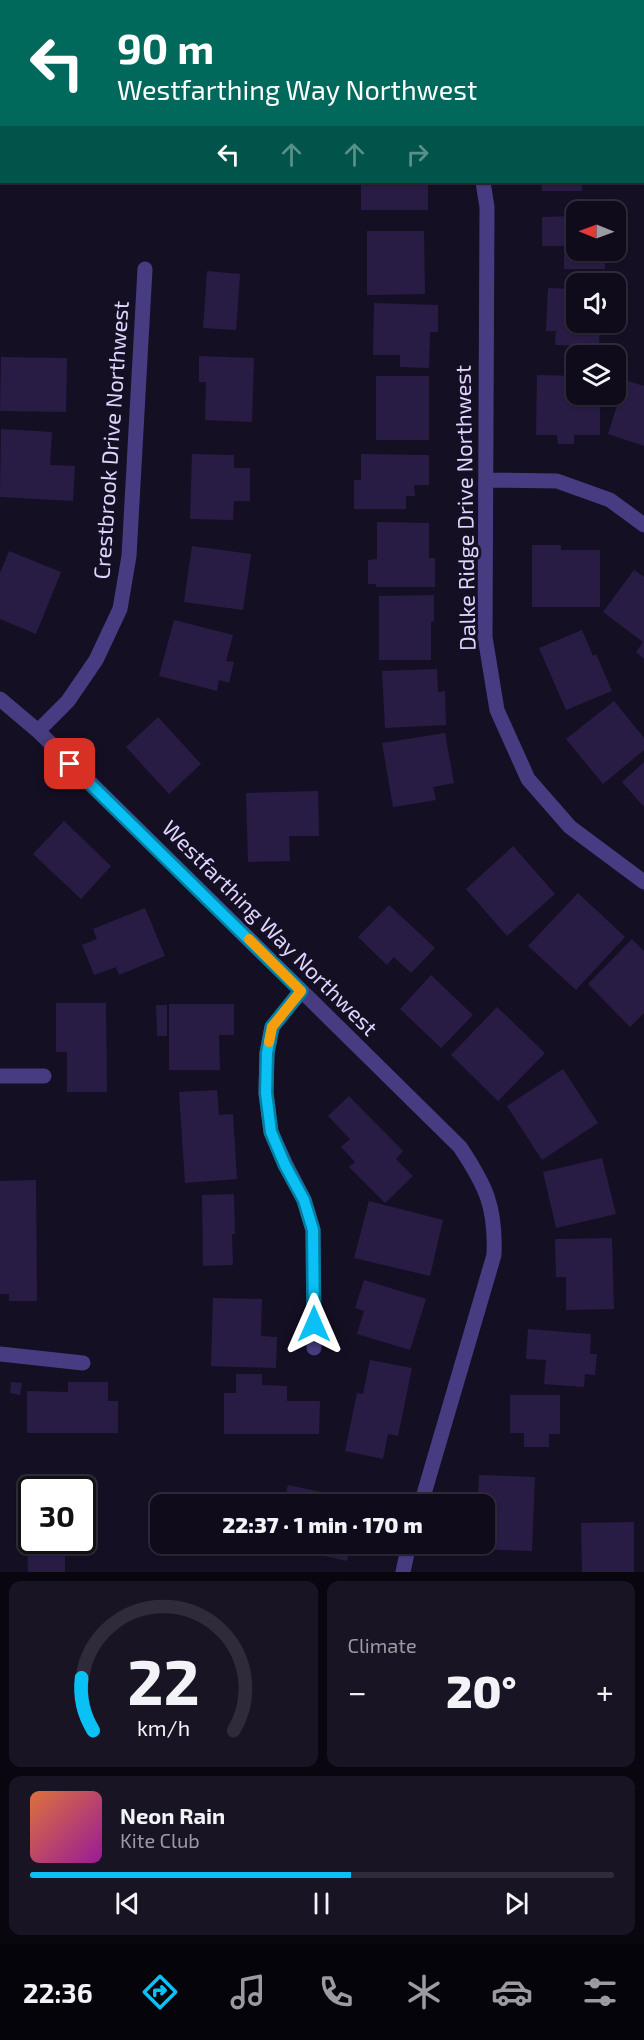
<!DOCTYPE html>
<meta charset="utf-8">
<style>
:root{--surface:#100b1b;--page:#191424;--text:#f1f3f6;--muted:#9c9ba3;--line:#302b3a;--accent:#0ac0f4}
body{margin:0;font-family:"Exo 2",sans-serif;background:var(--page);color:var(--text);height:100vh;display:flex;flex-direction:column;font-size:22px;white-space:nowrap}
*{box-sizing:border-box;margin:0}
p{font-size:20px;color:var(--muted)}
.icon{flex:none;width:33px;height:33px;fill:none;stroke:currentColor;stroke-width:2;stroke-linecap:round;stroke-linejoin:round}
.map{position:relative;height:1572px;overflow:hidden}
.side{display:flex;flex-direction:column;gap:9px;padding:9px;background:#09060f;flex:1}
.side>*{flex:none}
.top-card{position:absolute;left:0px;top:0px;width:645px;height:183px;box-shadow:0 2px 4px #0004,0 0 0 2px var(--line);background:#00695c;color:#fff;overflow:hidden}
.needle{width:39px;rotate:271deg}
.controls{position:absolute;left:566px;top:201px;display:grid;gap:12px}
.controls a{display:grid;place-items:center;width:60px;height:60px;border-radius:12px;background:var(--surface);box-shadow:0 2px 4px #0004,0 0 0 2px var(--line);font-size:30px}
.speed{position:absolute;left:18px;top:1476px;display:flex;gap:12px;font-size:30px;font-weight:700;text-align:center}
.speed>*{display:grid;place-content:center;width:78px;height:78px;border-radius:50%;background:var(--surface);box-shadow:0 2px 4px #0004,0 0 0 2px var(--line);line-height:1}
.speed .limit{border:3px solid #111;border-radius:9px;background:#fff;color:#111}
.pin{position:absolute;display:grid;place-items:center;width:51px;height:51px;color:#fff;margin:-26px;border-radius:12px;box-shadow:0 3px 9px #0006}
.me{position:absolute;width:66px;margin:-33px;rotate:0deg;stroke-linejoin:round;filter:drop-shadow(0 0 4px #0008)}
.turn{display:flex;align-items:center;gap:21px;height:126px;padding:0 18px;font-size:27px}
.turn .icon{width:78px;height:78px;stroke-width:2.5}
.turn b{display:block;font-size:42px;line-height:51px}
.lanes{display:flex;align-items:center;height:57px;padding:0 18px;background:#0003;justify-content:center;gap:30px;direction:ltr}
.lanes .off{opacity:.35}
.big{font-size:45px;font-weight:800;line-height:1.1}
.side .card{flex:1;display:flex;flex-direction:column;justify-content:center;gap:9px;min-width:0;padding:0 21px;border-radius:12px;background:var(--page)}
.side .dial{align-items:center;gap:0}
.dial svg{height:156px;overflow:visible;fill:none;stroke:var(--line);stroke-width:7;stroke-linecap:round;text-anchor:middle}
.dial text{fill:var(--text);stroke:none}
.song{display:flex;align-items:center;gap:18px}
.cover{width:72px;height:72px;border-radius:9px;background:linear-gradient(135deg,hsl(20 70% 55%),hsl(300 70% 35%))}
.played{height:6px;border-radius:3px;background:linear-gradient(90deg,var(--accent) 55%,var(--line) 55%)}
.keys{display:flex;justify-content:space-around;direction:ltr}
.heat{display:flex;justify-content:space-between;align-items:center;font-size:33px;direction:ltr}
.side .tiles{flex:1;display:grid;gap:9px;grid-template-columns:1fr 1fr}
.card:last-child{grid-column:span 2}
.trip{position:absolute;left:150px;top:1494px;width:345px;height:60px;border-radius:12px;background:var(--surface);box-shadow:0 2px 4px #0004,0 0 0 2px var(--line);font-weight:800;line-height:60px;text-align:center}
.tabs{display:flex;height:96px;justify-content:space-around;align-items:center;background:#06040b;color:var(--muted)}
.tabs .icon{width:42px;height:42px}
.tabs .selected{color:var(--accent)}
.tabs b{font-size:27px;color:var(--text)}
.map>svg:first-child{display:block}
</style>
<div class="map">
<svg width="644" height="1572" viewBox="0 0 644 1572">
<rect width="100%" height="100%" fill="#150f24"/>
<path fill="#291c44" d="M361,182H428V210H361Z
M541,182H582V191H542Z
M576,216V250H613V255H605V269H564V246H542V217Z
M367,231H424L425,294L367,295Z
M207,271L240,274L236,330L203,328Z
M548,288L576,289V322H600L599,346L555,345L556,331H546Z
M374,303L438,305V332H430L429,368L400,367V355H373Z
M199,356L254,358L252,422L205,420L206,382H199Z
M1,357L67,358L66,412L0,411Z
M537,375L576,376V394H600V435H574V444H558L557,435H536Z
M376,376H429V440H376Z
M625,380L644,386V446L608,434Z
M1,429L52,432L50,465L75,466L73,501L0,497Z
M192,454L234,455V468H250V501H234L233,520L190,519Z
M361,454L429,455V485H414L415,496H406V509H354V480H361Z
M377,522L429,523V558H435V587H376V584H368V560L377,559Z
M532,545H561V550H600V607H532Z
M192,546L251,554L243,610L184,602Z
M9,551L61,572L36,634L0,619V573Z
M634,570L644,577V659L636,652L643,642L603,612Z
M434,595V621L431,622V660H379V596Z
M174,620L233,635L226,661L234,662L229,683L219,680L217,691L159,676Z
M582,630L593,656L596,654L612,691L566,710L539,648Z
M437,669L438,692L445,691L446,725L385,728L382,671Z
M614,701L644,738V750L603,784L566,739Z
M158,717L201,764L169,794L126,747Z
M445,733L454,783L433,787L436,800L393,807L382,743Z
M644,762V807L622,782Z
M318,791L319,836H289L290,861L248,862L246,793Z
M64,821L111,866L81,899L33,854Z
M513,846L555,894L507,936L466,889Z
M578,893L625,937L576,990L528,946Z
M389,905L435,948L411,973L394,957L387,965L358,937Z
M145,908L165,956L119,975L116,967L94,975L82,945L97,939L93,929Z
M632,939L644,951V1013L630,1027L588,984Z
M431,975L473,1015L441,1048L400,1009Z
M56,1003H106L107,1092H67V1052H56Z
M169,1004H234V1035H219L220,1070H169Z
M156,1005H167V1036H157Z
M497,1007L545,1053L498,1101L451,1055Z
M563,1069L598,1123L542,1160L507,1106Z
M217,1090L219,1115L233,1114L237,1179L185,1183L179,1092Z
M349,1096L403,1151L396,1159L413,1176L385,1203L349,1167L355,1162L341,1147L350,1139L328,1116Z
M602,1158L616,1214L556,1228L543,1172Z
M36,1180L37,1301H9V1294H0V1181Z
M234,1194L235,1234H232L233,1265L203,1266L202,1195Z
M369,1201L443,1220L430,1276L354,1258Z
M612,1238L614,1309L566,1310V1277H556L555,1239Z
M364,1280L426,1299L410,1350L357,1334L364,1311L355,1308Z
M213,1298L262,1299L261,1336L277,1337L276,1368L211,1366Z
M528,1329L591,1334L590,1354H597L595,1375L585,1374L584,1387L544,1384L546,1360L526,1359Z
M370,1360L412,1368L398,1436L388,1434L383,1459L345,1451L357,1393L363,1394Z
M236,1374H262V1385L287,1386V1401H320L319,1434H224V1393H236Z
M11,1382L22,1383L20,1395L10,1393Z
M68,1382H108V1401H118V1433H27V1391L68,1392Z
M510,1395H560V1434H549V1447H524V1433H510Z
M479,1475L535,1477L532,1551L476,1549V1544H484V1504H478Z
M288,1485L353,1499L352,1504H283Z
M634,1522V1572H582L581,1523Z
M65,1540V1572H28L27,1541Z
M279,1544H351L347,1561L279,1546Z"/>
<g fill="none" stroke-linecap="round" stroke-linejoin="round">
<path stroke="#473c81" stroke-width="15" d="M462,2V0
M483,182L487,207L485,637L497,710L528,779L570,827L644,882
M486,480L557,481L610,500L644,525
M0,699L38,731L460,1147C486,1186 496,1207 494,1255L421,1504
M38,731L68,701L96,660L120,609L129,556L145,269
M301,991L272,1027L267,1053L266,1093L271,1132L286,1165L304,1200L313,1230L314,1348
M0,1076H44
M0,1354L83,1363
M403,1572L409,1544"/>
</g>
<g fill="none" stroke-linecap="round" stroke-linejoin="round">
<defs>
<path id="route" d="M70,764L301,991L272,1027L267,1053L266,1093L271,1132L285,1165L304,1200L313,1230L314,1324"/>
</defs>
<use href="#route" stroke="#067d9f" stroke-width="15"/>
<use href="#route" stroke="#0ac0f4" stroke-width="10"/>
<path stroke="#f59e0b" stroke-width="10" d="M249,939L301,991L272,1027L269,1042"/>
</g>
<g text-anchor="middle" stroke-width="6" stroke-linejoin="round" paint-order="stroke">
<g font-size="22" fill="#ded4fd" stroke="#150f24">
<text transform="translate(111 440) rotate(-86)" y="8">Crestbrook Drive Northwest</text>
<text transform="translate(465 508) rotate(-91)" y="8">Dalke Ridge Drive Northwest</text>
<text transform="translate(270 928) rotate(45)" y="8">Westfarthing Way Northwest</text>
</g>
</g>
</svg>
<div class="controls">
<a><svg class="needle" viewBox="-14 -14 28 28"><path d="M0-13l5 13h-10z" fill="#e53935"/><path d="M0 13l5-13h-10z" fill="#9c9ba3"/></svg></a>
<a><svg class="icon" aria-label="sound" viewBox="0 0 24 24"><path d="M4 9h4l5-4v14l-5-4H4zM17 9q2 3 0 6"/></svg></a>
<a><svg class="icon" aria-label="layers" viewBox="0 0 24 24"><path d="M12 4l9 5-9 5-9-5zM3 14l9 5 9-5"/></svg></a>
</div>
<div class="speed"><div class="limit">30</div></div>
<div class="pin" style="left:70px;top:764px;background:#d93025"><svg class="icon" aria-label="arrive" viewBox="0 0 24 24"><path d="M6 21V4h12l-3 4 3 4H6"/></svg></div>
<svg class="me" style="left:314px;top:1324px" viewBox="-20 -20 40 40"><path d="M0-17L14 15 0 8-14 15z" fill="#0ac0f4" stroke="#fff" stroke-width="4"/></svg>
<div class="trip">22:37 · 1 min · 170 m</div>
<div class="top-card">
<div class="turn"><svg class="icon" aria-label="left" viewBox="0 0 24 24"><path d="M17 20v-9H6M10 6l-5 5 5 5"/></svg><div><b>90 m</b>Westfarthing Way Northwest</div></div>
<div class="lanes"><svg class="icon" aria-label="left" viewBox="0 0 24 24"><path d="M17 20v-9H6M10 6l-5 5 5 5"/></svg><svg class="icon off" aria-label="ahead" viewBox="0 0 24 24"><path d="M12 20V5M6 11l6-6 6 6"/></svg><svg class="icon off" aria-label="ahead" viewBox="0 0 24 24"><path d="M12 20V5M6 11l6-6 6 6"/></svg><svg class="icon off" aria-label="right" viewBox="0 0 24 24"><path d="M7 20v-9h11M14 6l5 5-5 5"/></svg></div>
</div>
</div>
<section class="side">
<div class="tiles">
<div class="card dial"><svg viewBox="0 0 100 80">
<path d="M14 69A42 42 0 1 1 86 69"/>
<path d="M14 69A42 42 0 0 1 8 42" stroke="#0ac0f4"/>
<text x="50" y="56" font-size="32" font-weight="700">22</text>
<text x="50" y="72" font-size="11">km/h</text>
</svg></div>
<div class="card"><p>Climate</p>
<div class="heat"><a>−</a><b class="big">20°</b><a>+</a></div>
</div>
<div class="card">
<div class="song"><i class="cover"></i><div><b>Neon Rain</b><p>Kite Club</p></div></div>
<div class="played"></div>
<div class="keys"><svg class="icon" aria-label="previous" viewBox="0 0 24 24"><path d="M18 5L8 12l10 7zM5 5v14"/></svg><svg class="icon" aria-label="pause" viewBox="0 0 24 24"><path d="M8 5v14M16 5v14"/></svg><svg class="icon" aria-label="next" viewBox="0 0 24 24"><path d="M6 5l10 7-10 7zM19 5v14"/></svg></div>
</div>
</div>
</section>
<nav class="tabs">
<b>22:36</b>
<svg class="icon selected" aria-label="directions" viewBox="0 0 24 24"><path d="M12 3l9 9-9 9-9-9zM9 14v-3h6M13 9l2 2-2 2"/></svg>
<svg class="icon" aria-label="music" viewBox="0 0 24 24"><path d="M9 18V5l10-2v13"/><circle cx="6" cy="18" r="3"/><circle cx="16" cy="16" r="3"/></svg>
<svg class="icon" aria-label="phone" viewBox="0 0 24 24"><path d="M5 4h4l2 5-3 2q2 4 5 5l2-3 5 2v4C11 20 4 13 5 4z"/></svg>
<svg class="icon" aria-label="climate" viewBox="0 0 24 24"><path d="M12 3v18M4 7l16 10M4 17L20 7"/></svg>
<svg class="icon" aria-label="car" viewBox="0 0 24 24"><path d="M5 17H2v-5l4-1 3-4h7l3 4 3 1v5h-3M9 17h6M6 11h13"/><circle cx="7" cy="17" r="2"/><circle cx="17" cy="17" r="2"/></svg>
<svg class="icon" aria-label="filters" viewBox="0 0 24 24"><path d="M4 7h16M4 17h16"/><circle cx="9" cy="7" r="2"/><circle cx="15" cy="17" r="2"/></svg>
</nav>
